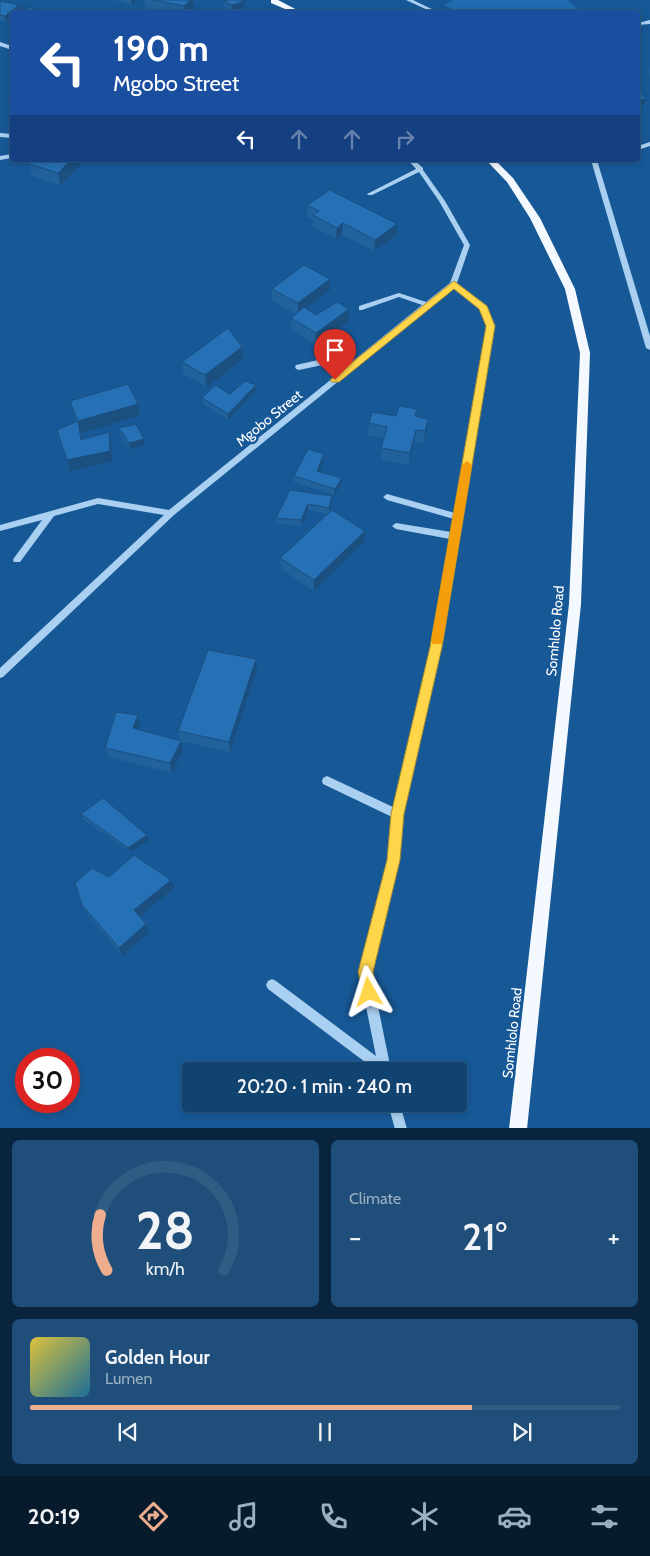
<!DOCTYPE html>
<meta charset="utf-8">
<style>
:root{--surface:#114371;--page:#1e4e79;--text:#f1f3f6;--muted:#9cb0c3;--line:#305c84;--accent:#eead8d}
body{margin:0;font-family:Cabin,sans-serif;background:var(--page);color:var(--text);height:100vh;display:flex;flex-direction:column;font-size:19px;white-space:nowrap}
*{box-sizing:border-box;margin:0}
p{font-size:16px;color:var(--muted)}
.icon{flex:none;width:28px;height:28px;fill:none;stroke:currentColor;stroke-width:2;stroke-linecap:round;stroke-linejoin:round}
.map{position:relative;height:1128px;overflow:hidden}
.details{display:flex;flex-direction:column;gap:12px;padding:12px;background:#09253e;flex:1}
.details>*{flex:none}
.guide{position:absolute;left:10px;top:10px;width:630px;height:152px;border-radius:5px;box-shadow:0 2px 8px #0003,0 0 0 1px var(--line);background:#1a4fa0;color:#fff;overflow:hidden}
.speed{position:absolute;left:15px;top:1048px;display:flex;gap:10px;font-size:25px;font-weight:700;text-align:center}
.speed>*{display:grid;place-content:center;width:65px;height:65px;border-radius:50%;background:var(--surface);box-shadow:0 2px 8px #0003,0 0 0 1px var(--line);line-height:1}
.speed .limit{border:8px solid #d22;background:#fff;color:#111}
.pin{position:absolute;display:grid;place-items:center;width:42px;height:42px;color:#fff;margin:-51px -21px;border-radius:50% 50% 50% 0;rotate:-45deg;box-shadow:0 0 5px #0007}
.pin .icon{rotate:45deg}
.me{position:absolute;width:55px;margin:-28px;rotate:354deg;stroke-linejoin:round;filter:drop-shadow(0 0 4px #0008)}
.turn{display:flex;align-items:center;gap:18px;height:105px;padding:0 20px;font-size:22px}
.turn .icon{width:65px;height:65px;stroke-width:2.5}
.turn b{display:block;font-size:35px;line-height:42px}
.lanes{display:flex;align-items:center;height:48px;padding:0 20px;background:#0003;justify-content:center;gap:25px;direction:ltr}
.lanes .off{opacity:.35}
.big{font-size:38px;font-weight:600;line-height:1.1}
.details .widget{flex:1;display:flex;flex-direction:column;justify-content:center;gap:8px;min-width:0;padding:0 18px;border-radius:8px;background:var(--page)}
.details .dial{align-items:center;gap:0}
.dial svg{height:130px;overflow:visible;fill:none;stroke:var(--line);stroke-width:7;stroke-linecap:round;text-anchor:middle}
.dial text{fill:var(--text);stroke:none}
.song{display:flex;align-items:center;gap:15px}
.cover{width:60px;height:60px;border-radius:8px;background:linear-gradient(135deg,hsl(50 70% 55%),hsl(200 70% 35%))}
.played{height:5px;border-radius:2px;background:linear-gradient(90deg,var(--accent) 75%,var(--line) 75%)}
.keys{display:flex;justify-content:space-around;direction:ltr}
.heat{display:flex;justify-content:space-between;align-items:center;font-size:28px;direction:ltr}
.details .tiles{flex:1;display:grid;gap:12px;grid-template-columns:1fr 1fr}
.widget:last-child{grid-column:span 2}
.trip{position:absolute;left:182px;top:1062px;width:285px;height:50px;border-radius:5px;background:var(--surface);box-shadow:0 2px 8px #0003,0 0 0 1px var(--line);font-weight:600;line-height:50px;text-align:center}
.dock{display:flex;height:80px;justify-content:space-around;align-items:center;background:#071b2d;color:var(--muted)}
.dock .icon{width:35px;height:35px}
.dock .on{color:var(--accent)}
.dock b{font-size:22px;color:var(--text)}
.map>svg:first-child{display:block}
</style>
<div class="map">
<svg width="650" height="1129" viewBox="0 0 650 1129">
<rect width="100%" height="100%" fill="#175997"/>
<path fill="#206cb0" d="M454,0H567L581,12H457L444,5Z"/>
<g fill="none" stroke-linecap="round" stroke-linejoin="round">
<path fill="#aad0f1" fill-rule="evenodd" d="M406,0H413L438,12H432Z
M650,20V24L638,25V23Z
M0,42L12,46V50L0,46Z
M0,133L12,134V138L0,137Z
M650,142V146L638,150V146Z
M12,154V158L0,160V156Z
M408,160H414L423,168V170L445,201L470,245L457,283L487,306L495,326L441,647L402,814L398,860L371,972L391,1070V1071H377L268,989L266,985L268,981L272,979L276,981L376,1056L359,972L388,860L392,817L323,784L322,781L323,778L327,776L393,807L431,647L450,539L396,529L392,526L396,523L451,532L454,519L387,500L383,497L387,494L455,513L487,326L481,309L453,288L174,515L3,677L0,678V668L164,515L98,504L54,516L20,562H14L13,560L14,558L42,520L0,531V525L98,498L169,510L344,369L327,364L299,370L296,369L295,367L296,365L327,358L348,365L422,305L399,297L362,310H359V306L399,293L426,302L450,283L464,245L439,201L419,172L372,195H368L367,194L416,169Z
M591,160H597L650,336V350L646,348Z
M388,1104H400L407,1129H395Z"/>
<path fill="#f4f9ff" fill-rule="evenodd" d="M271,0H278L301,12H292L271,3Z
M486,160H495L513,178L540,218L575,289L590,353L581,604L527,1129H509L569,604L580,353L565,289L530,218L507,182Z"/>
</g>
<path fill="#21619c" d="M116,0H139L132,5Z
M144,0H193L194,8L189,12H162L145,9Z
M0,1L20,11L18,12H12V17L6,22L0,21Z
M224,1H245V7L232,11L224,7Z
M650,66V83L649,72Z
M12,95V106L9,105L7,99Z
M33,160H85L60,185L32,176L29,164Z
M307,205L396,236L374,251L342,235L336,239L313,227V219L307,217Z
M330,279V290L306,308L316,315L349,321L316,345L291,330V318L296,314L272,301V289Z
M242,347L243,359L207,387L183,374L182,362Z
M256,385V391L228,420L203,404L202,398L230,394Z
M70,401L138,404L140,416L81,433L82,439L109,432L111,443L112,462L70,471L57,430L76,422L73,412Z
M396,416L416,417L428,419L427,430L424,443L414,441L409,465L381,460V448L384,438L368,435L369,423Z
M119,428L145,445L130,450L120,434Z
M324,460L319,472L342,484L334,495L294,482V476Z
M290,490L332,496V502L330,512L364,542L314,591L281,569L280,558L328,514L308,510L302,526L276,523V518Z
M257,670L230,752L180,741L178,731Z
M140,725L138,729L183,751L172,773L108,757L105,748Z
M81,814L147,835L149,840L130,852L83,819Z
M109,877L174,888L140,917L149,932L122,956L86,913L82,905Z"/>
<path fill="#1b4f7f" d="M131,0H139L132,5Z
M190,0H193L194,8L189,12H185L184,6Z
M245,1V7L232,11V5Z
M19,5L20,11L18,12H12V17L6,22L5,16Z
M646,99L644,105L638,106V100Z
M71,160H85L60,185L58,173Z
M343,223L342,235L336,239L337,228Z
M397,224L396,236L374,251L375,240Z
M330,279V290L298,315V303Z
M349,309V321L316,345V333Z
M242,347L243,359L207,387L205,375Z
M256,385V391L228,420V414Z
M138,404L140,416L81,433L84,451L78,421Z
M428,419L427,430L424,443L425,431Z
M416,430L414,441L409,465L410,453Z
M109,432L111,443L112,462L70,471L67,460Z
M144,439L145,445L130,450L129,443Z
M324,454V460L317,477V471Z
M342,478V484L334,495L335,489Z
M332,496V502L329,514V508Z
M308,504V510L302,526L301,520Z
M365,531L364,542L314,591V580Z
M256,659L257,670L230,752L229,742Z
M138,715L140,725L135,737L133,728Z
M181,741L183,751L172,773L170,763Z
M147,835L149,840L130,852L128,848Z
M171,880L174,888L137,919L134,910Z
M146,924L149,932L122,956L119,948Z"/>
<path fill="#2671b5" stroke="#1b4f7f" d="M153,0H190L184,6Z
M227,0H241L245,1L232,5L224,1Z
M0,1L19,5L5,16L0,15Z
M29,7L39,11L35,12H24Z
M638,89L646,99L638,100Z
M12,95V100L7,99Z
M33,160H71L58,173L29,164Z
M330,190L397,224L375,240L343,223L337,228L313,215L319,211L307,205Z
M304,265L330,279L298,303L272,289Z
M337,302L349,309L316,333L291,318L304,307L316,315Z
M228,328L242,347L205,375L182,362Z
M245,381L256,385L228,414L202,398L215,385L230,394Z
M128,384L138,404L78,421L81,440L109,432L110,451L67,460L57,430L78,421L70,401Z
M399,406L417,409L415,416L428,419L425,431L416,430L410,453L381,448L387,427L369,423L372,412L396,416Z
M136,424L144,439L129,443L119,428Z
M308,449L324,454L317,471L342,478L335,489L294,476Z
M290,490L332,496L329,508L308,504L301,520L276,518Z
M332,510L365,531L314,580L280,558Z
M208,650L256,659L229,742L178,731Z
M116,712L138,715L133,728L181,741L170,763L105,748Z
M103,798L147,835L128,848L81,814Z
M134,855L171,880L134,910L146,924L119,948L82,905L75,883L92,868L109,877Z"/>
<path fill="#ffd54a" stroke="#a68a30" d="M454,281L487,306L495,326L442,647L404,814L400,860L373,972L377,992L375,997L369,999L364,997L358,972L387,860L391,814L430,647L486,326L479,309L454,289L339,382H332L330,380Z"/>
<path fill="#f59e0b" d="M467,461L472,465L443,641L442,644H433L431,641L462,465Z"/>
<g text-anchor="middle" stroke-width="5" stroke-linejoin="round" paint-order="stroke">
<g font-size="14" fill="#fff" stroke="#175997">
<text transform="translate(269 418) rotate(-39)" y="5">Mgobo Street</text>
<text transform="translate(555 631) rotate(-85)" y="5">Somhlolo Road</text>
<text transform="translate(512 1033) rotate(-84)" y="5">Somhlolo Road</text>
</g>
</g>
</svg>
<div class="speed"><div class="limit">30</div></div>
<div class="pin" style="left:335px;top:380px;background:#d93025"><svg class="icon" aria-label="arrive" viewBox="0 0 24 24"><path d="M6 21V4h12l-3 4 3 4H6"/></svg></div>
<svg class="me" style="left:369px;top:992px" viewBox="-20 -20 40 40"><path d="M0-17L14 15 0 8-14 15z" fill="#ffd54a" stroke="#fff" stroke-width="4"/></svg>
<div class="trip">20:20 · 1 min · 240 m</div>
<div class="guide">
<div class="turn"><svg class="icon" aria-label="left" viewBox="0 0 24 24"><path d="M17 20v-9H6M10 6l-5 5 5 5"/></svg><div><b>190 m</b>Mgobo Street</div></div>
<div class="lanes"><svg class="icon" aria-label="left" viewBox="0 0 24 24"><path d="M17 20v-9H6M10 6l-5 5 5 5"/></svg><svg class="icon off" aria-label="ahead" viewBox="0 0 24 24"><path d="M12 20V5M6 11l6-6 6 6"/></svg><svg class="icon off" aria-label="ahead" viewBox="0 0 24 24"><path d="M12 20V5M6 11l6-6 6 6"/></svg><svg class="icon off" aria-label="right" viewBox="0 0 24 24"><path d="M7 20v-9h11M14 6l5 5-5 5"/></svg></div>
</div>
</div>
<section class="details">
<div class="tiles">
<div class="widget dial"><svg viewBox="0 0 100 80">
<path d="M14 69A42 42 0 1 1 86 69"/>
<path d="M14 69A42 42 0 0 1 10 35" stroke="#eead8d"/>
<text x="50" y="56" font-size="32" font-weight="700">28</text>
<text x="50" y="72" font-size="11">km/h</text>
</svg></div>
<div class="widget"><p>Climate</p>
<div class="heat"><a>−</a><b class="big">21°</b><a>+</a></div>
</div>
<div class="widget">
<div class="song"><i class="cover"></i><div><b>Golden Hour</b><p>Lumen</p></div></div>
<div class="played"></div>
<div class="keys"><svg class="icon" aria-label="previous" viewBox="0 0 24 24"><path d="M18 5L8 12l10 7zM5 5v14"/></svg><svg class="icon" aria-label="pause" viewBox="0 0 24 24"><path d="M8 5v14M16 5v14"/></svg><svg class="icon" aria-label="next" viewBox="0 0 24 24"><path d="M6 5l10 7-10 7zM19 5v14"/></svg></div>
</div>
</div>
</section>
<nav class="dock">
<b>20:19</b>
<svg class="icon on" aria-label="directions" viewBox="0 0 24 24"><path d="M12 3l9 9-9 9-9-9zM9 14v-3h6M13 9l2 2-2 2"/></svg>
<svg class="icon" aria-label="music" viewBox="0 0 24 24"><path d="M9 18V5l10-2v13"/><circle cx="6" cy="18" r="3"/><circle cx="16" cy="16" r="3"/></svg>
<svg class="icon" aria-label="phone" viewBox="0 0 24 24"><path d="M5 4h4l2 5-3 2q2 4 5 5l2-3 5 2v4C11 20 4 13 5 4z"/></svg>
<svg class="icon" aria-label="climate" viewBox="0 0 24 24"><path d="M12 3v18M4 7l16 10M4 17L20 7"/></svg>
<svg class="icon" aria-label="car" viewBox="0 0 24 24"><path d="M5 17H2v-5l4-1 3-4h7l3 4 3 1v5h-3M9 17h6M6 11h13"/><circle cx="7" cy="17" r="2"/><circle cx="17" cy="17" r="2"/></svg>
<svg class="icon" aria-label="filters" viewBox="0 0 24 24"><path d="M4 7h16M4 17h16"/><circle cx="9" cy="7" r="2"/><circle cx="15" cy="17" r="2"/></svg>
</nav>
